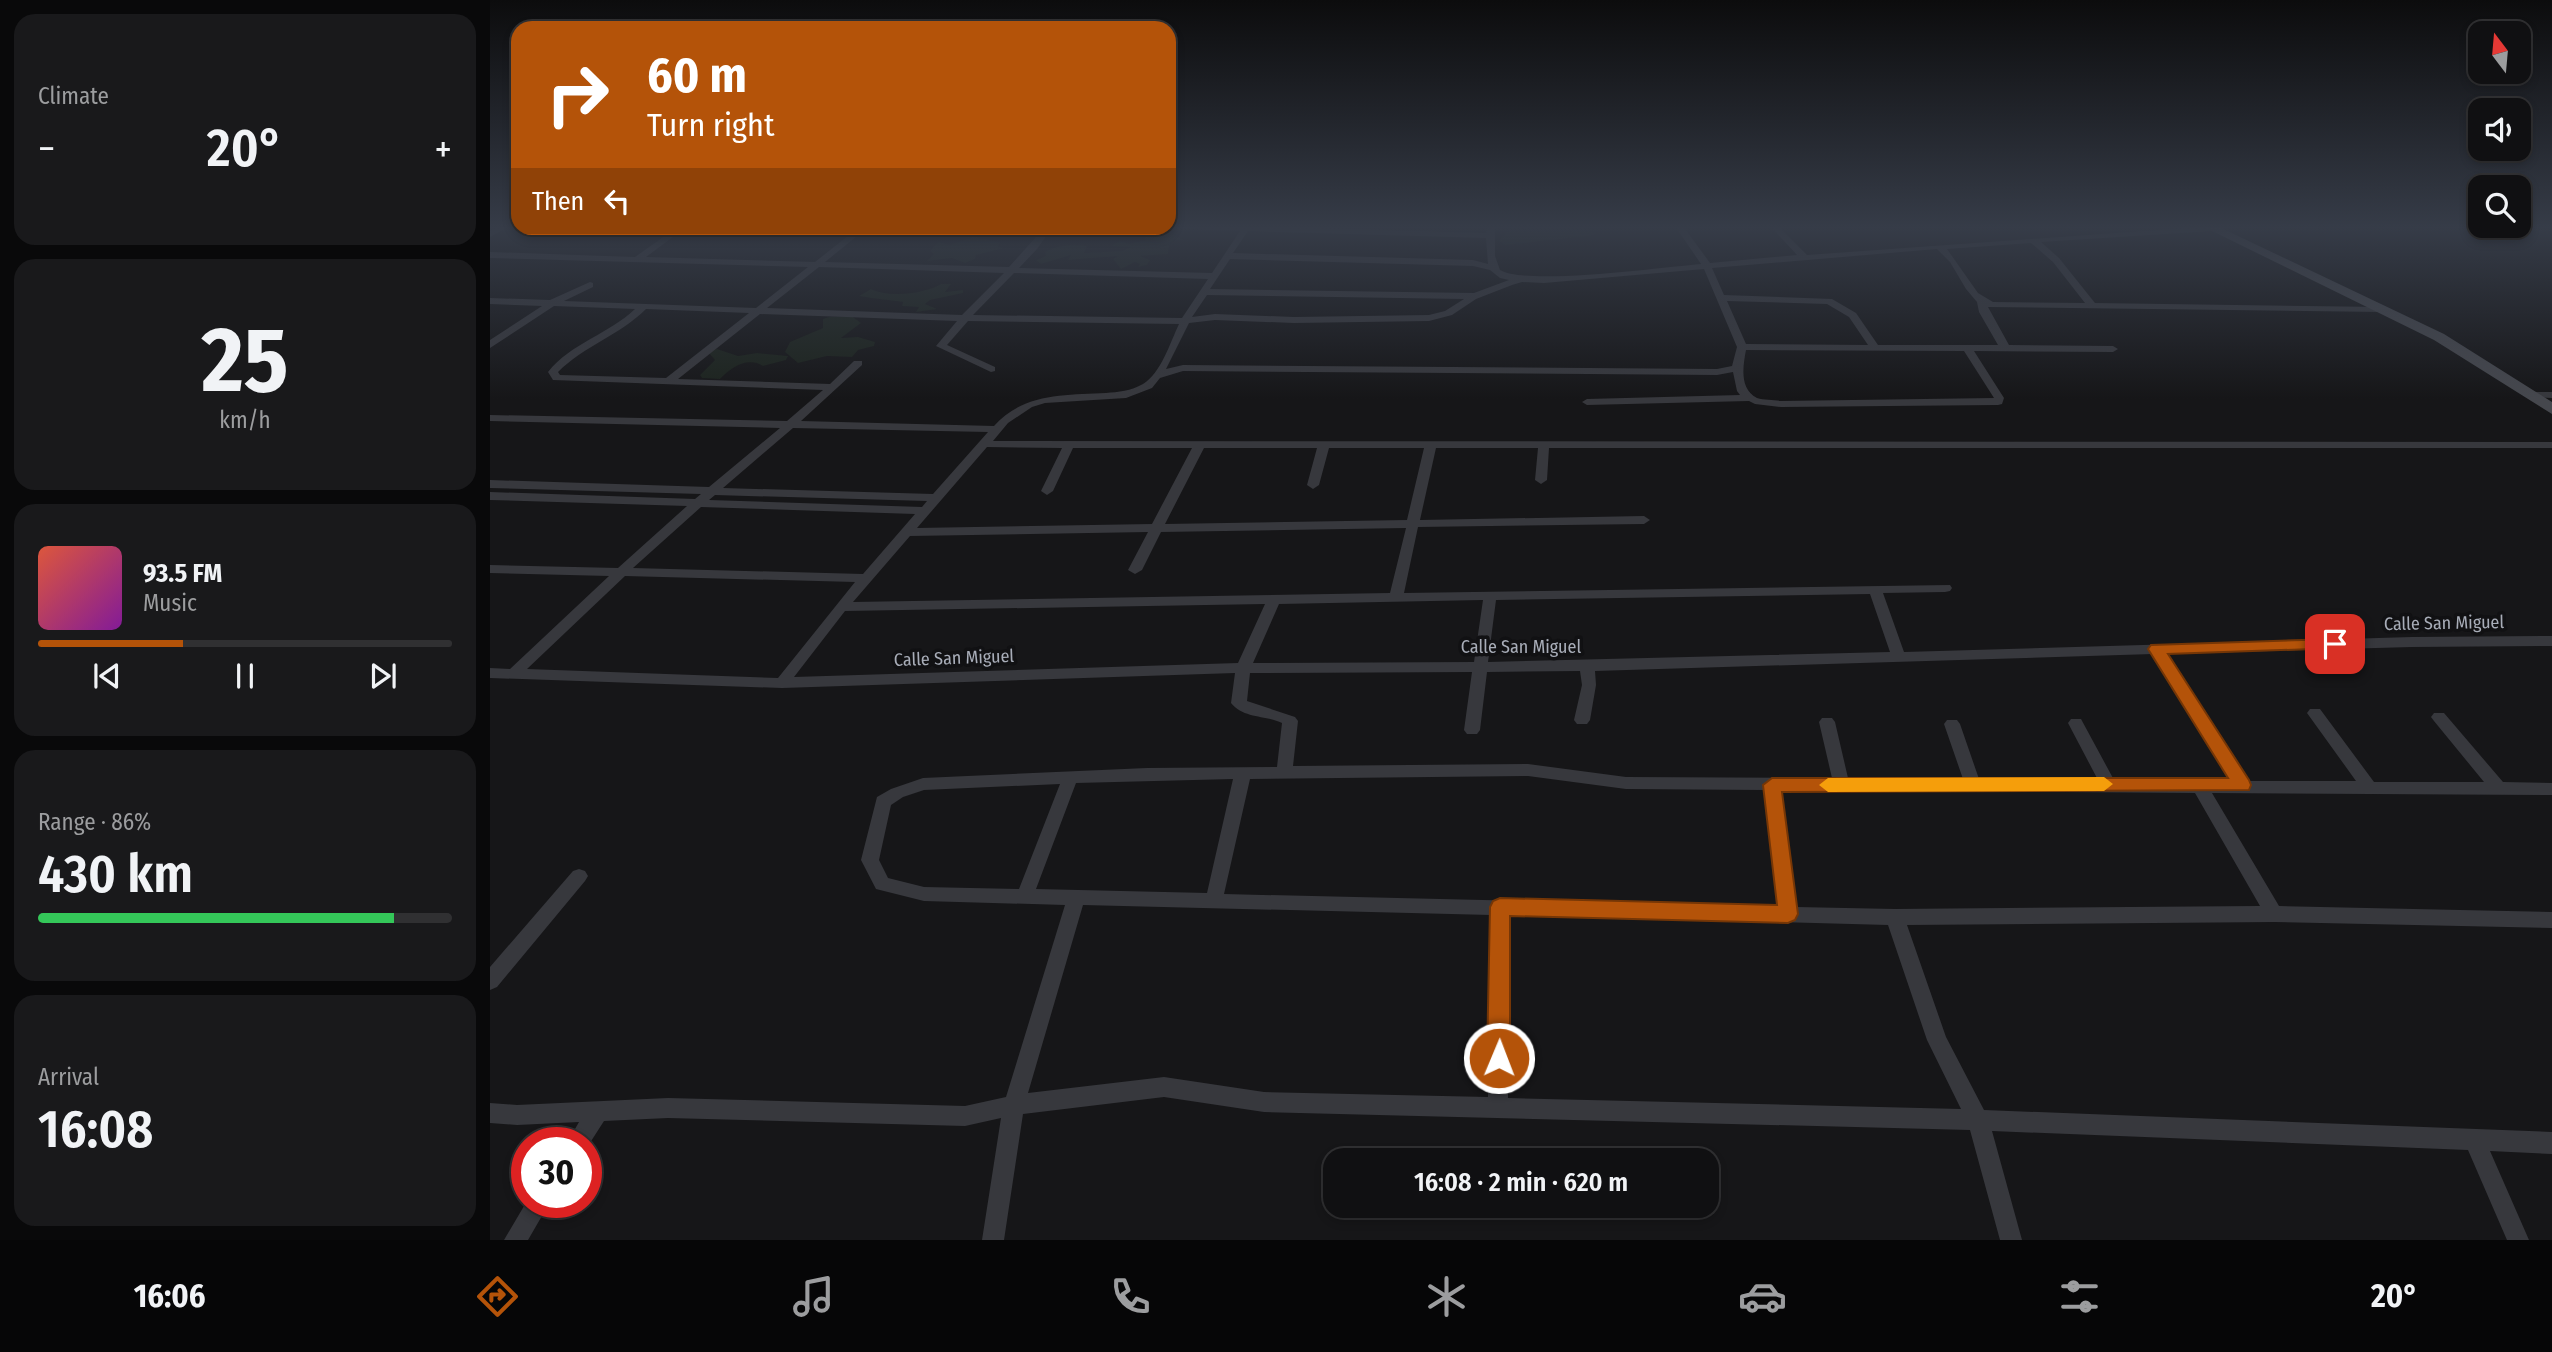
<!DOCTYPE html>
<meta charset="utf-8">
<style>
:root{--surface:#101012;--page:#19191b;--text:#f1f3f6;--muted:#9c9d9f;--line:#303032;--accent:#b45309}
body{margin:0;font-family:"Fira Sans Condensed",sans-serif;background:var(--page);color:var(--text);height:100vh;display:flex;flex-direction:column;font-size:26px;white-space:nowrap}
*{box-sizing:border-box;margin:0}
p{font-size:23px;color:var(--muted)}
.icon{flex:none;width:38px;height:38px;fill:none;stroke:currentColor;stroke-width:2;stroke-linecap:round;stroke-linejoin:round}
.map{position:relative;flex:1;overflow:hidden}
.sheet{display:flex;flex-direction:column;gap:14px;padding:14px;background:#09090a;width:490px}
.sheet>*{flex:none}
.top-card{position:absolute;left:21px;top:21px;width:665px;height:214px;border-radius:21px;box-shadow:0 4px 10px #0003,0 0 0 2px var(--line);background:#b45309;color:#fff;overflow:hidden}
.needle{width:46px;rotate:344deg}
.fabs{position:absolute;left:1978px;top:21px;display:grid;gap:14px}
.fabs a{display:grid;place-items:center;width:63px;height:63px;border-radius:14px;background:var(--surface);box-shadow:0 4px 10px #0003,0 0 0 2px var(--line);font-size:35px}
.speed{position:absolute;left:21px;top:1127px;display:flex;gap:14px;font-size:35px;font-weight:700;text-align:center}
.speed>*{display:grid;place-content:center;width:91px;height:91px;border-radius:50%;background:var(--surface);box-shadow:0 4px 10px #0003,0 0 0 2px var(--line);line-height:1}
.speed .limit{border:10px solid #d22;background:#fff;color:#111}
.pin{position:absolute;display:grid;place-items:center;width:60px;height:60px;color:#fff;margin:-30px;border-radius:14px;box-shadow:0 4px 10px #0006}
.me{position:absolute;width:77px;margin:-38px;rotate:1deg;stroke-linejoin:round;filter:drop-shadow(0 0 5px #0008)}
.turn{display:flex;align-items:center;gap:24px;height:147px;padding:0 21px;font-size:32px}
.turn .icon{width:91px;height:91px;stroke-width:2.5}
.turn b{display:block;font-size:49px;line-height:60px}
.then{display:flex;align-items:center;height:66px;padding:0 21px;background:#0003;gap:14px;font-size:26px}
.big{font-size:52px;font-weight:600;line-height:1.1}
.sheet .card{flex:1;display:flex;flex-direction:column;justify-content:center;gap:10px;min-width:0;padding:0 24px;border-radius:21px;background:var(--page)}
.sheet .dial{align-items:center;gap:0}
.dial b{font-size:91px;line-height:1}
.song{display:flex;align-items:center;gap:21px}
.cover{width:84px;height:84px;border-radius:10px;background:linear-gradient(135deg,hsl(10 70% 55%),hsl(290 70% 35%))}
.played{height:7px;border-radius:4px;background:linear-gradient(90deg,var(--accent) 35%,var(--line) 35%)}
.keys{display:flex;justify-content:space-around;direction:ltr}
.heat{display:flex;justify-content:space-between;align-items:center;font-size:38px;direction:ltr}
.charge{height:10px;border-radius:5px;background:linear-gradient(90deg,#34c759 86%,var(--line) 0)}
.trip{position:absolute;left:833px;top:1148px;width:396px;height:70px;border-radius:21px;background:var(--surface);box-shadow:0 4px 10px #0003,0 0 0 2px var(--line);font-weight:600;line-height:70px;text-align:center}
.dock{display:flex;height:112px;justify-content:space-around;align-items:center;background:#060607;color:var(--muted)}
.dock .icon{width:49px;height:49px}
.dock .active{color:var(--accent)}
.dock b{font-size:32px;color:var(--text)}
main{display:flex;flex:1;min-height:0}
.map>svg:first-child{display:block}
</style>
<main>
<section class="sheet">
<div class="card"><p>Climate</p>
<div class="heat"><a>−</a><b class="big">20°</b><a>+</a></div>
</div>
<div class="card dial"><b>25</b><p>km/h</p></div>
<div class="card">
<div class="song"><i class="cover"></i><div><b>93.5 FM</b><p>Music</p></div></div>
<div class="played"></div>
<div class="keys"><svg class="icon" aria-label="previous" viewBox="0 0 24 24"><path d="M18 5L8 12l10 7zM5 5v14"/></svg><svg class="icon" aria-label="pause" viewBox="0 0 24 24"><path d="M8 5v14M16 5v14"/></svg><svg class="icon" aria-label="next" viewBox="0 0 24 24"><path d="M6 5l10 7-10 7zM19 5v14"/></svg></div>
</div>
<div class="card"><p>Range · 86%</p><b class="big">430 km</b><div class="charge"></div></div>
<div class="card"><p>Arrival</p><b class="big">16:08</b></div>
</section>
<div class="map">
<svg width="2062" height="1240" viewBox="0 0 2062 1240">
<rect width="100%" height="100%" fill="#161618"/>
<path fill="#1c231d" d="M1021,226C1039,225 1096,220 1105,235L1016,245L1009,241Z
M474,230L480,233L495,230L487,238L510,242L508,247L514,248L486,255L485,259L475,263L462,258L437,261L444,254L440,251L448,242L459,245L481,238L466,235L465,232Z
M647,233L684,235L693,240H685L679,245L678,254L650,256L660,260L657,265L648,267L650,264L645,262L631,269L623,259L628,256L578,260L581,255L551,264L546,260L556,256L555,252C568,245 582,244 597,246L594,253L632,251L641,247L621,246L630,241L639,244L656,240L654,237H633Z
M451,284H461L455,292L473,290V293L440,300L435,304L447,309L426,312L429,307L412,306L413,302C400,300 386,299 369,296L381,289C399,298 434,294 451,284Z
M339,317H363L371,323L351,338L368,337L385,342L384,346L368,350L362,357L337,356L308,363L295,352L300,342L333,328V319Z
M227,349L248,356L267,353L298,356L296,360L273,366C258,357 243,366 230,379L212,378L210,375L225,360L218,352Z"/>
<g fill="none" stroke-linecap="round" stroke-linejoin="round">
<path fill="#37383d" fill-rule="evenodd" d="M10,226H20L0,237V231Z
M679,226H761L996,233L997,226H1005V256L1010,270C1036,286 1174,267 1211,264L1185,226H1193L1220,263L1307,255L1280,226H1288L1317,255L1723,226L1726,228L1722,231L1551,242L1569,258L1605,303L1894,307V311L1891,312L1498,307L1519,345L1623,346L1628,349L1623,352L1484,351L1514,398L1512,404L1508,405L1291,407L1265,404L1259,401L1097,405L1092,402L1097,399L1250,395L1247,391L1243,372L1227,375L693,371L670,378L662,388L636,398L555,403L542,407L518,423L503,441L2062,442V448H1059L1057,480L1051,484L1045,480L1048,448H946L930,520L1154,516L1160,520L1154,524L928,527L914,593L1460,585L1462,588L1460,591L1455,592L1393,593L1414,652L1922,637L2062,636V646L1922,647L1677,654L1758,781H1866L1817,713L1820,709H1830L1884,782H1994L1944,721L1941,717L1944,713H1954L2013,782L2062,783V795L1722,793L1789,906L2062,912V928L1784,922L1417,925L1456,1037L1494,1110L2062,1132V1154L2000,1151L2039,1240H2017L1978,1150L1502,1131L1532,1240H1510L1480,1130L774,1112L674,1097L533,1114L514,1240H492L511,1118L475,1126L178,1118L114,1121L96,1149V1143H77L89,1122L27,1125L0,1123V1103L27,1105L178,1098L475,1106L516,1097L575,905L434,901L386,889L371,860L387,797L401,789L433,778L657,768L787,767L792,723C776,715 754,719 741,703L745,673L292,688L0,678V668L20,669L119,576L0,573V565L128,568L197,506L0,500V492L205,499L211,494L0,488V480L219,487L290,428L0,421V415L297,421L333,390L63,380L58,372C81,343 119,334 145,309L64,306L0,348V340L52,306L0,304V298L60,300L100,282L103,283V287L74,301L266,308L318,267L0,258V252L145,257L186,228H195L156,257L325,262L368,228H377L335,262L519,267L554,228H562L547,249L529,268L722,273L750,231L676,228ZM758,231L996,238L998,264L983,260L743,253ZM1541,243L1563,262L1595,303L1503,302L1488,293L1457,249ZM1447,249L1460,262L1476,289L1487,302L1489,312L1508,345H1388L1366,313L1342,299L1234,295L1222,268ZM740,259L983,266L1000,270L1010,278L1019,280L984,293L720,289ZM329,267L514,273L472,315L277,308ZM1214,269L1247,347L1242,366L1227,369L693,365L676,369L699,323L725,320L804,323L939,321L962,315L986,299L1022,285L1032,282L1054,283ZM524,273L718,279L692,318L483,315ZM717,295L974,299L955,311L939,315L804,317L725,314L702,317ZM1237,301L1337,304L1359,317L1378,345L1256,344ZM156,309L259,313L176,378L70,375L68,372C94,346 130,335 156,309ZM270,314L467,321L446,346L501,372L505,371V367L457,345L478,321L689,324C680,343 671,373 653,384C641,391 628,392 616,393C575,395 533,393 504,426L311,421L372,365V361H364L340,384L188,379ZM1256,350L1474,351L1504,398L1291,401C1284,400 1274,400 1267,398C1249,389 1253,366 1256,350ZM303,428L498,432L443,494L233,488ZM497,447L572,448L551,491L557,495L563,491L583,448H702L662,524L427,528ZM714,448H827L817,485L823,489L829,485L839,448H934L917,520L675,524ZM225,495L437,501L432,507L219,500ZM211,507L425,514L373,574L143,568ZM916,528L900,593L363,602L420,536L658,532L638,570L645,574L652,570L671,532ZM135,576L365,582L288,678L37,669ZM1380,594L1400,652L998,662L1006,600ZM993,600L984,662L763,663L789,604ZM775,604L748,663L304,677L355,611ZM1663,654L1741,781L1624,780L1591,719H1581L1578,723L1608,780L1489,779L1470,724L1467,720H1457L1454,724L1473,779L1358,778L1345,722L1342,718H1332L1329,722L1342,778L1136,777L1038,764L803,766L808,721L805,717L757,701L760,673L982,672L974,730L977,734H987L990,730L997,672L1090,671L1092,685L1084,720L1087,724H1097L1100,720L1106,685L1105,671ZM1038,776L1136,789L1274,790L1288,907L734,894L760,779ZM743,779L717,893L546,889L586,783ZM570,784L529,889L434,887L398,878L389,860L401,805L413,797L434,790ZM1291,790L1705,793L1770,906L1405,909L1306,907ZM593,905L1001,915L998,1097L774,1092L674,1077L538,1093ZM1019,915L1398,925L1437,1040L1471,1109L1018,1098Z
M2041,392H2062V398L2037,397V393Z
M89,869L95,871L98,876L95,881L7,987L0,990V967L83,871Z
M37,1201L60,1202L38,1240H14Z"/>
<path fill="#45474d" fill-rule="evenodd" d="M1712,226H1727L1954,334L2062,402V414L1944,340Z"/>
</g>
<linearGradient id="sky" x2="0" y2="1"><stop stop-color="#0c0c0d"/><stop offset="0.57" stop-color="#363c48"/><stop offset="1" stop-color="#363c48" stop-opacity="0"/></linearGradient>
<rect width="2062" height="399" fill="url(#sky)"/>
<path fill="#b45309" stroke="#753606" stroke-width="2" d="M1845,639L1851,640V648L1678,654L1759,780L1761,785L1759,790L1292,792L1308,914L1305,920L1298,923L1020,916V1058L1017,1066L1009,1069L1000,1066L997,1058L1000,907L1003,901L1010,898L1287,905L1273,785L1282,778H1738L1658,649L1661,645Z"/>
<path fill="#f59e0b" d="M1614,777L1623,784L1614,791L1338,792L1329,785L1338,778Z"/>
<g text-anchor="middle" stroke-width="7" stroke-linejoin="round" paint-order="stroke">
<g font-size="18" fill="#a8adb8" stroke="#111113">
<text transform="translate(1954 623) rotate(-1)" y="6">Calle San Miguel</text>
<text x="1031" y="653">Calle San Miguel</text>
<text transform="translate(464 658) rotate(-2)" y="6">Calle San Miguel</text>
</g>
</g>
</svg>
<div class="fabs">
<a><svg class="needle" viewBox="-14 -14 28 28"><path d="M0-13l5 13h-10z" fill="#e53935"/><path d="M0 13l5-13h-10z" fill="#9c9d9f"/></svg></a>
<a><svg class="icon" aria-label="sound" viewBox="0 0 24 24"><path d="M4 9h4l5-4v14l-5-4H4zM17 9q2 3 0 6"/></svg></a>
<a><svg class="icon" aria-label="search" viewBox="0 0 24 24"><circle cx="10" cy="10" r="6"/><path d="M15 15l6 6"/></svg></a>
</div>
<div class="speed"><div class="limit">30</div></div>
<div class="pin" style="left:1845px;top:644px;background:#d93025"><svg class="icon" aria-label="arrive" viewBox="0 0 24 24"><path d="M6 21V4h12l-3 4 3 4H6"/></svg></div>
<svg class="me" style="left:1009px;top:1058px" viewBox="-20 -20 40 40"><circle r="17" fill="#b45309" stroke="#fff" stroke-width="3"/><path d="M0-11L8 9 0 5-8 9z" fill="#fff"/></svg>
<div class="trip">16:08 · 2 min · 620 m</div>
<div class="top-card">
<div class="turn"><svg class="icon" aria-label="right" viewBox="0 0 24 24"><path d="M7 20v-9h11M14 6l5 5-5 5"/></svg><div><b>60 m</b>Turn right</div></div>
<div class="then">Then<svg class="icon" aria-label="left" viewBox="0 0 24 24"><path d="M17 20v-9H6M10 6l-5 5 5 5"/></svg></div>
</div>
</div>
</main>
<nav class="dock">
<b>16:06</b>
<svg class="icon active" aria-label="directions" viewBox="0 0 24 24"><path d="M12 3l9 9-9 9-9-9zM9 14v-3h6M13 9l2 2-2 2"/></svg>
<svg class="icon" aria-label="music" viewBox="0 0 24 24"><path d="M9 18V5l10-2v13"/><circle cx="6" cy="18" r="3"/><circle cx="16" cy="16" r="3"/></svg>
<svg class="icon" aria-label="phone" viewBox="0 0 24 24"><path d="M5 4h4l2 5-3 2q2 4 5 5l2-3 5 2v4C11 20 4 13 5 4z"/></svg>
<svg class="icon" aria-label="climate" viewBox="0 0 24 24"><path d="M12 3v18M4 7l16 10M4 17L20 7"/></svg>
<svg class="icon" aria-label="car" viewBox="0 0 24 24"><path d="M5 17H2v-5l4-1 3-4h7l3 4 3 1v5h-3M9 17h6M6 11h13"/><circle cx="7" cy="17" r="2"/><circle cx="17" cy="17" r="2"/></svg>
<svg class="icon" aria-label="filters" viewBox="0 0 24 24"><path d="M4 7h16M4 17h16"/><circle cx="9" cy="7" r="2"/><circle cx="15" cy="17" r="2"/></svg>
<b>20°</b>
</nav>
